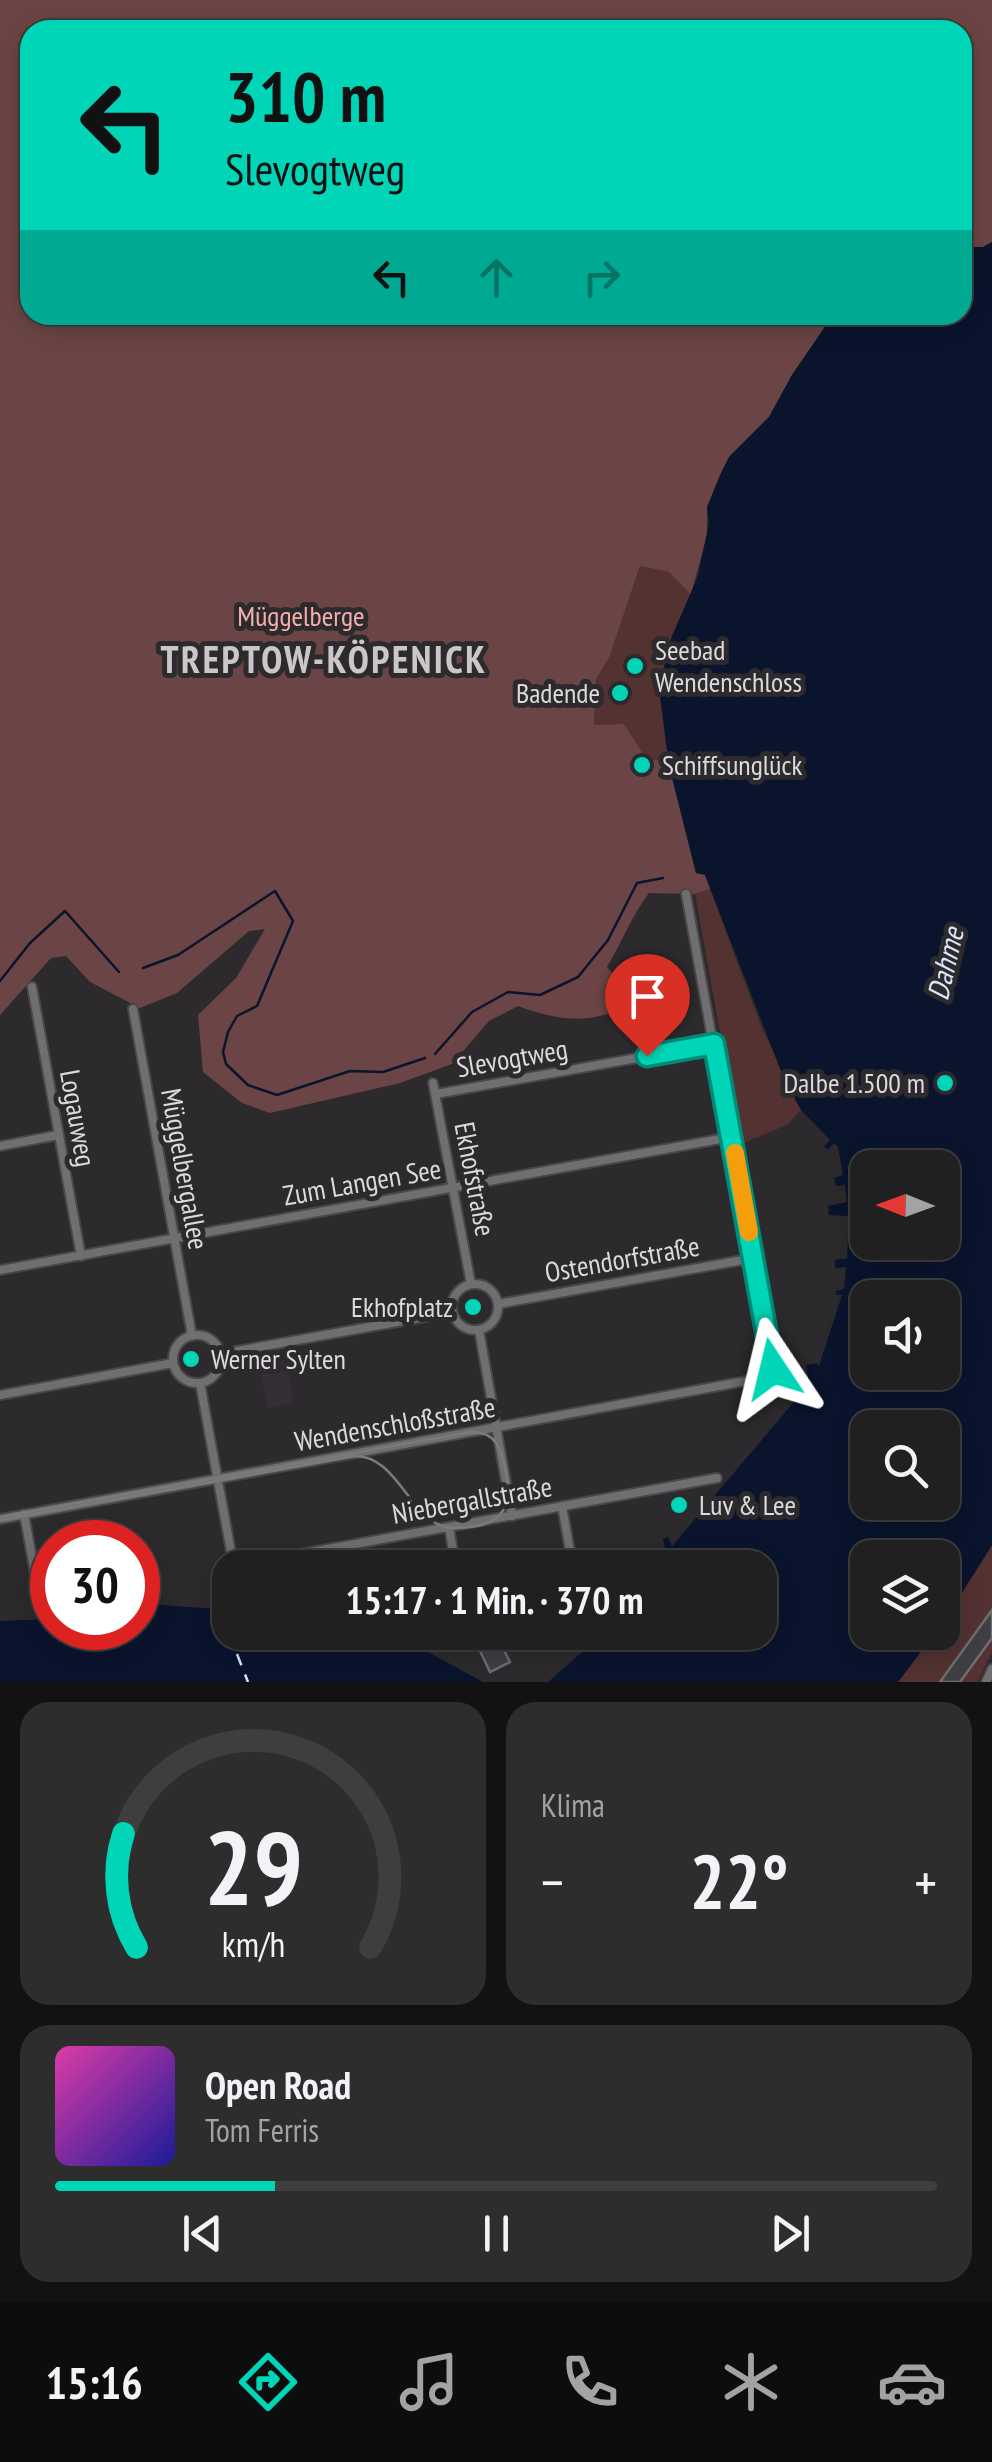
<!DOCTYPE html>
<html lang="de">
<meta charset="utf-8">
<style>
:root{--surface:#212021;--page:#2d2d2e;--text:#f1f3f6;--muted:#a2a3a5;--line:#3e3e3f;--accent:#00d5b7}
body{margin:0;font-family:"PT Sans Narrow",sans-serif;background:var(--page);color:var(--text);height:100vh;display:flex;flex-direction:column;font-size:38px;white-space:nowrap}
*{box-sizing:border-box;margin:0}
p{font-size:32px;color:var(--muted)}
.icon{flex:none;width:55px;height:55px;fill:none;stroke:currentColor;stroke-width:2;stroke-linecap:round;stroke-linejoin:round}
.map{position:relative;height:1682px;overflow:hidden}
.drawer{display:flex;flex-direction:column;gap:20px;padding:20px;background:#121212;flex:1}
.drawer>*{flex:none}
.top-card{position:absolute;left:20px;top:20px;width:952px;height:305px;border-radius:30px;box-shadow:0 5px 25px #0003,0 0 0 2px var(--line);background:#00d5b7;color:#111;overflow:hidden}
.needle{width:65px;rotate:271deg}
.buttons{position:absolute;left:850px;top:1150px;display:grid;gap:20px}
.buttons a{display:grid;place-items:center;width:110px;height:110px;border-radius:20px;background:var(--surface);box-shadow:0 5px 25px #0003,0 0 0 2px var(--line);font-size:50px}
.speed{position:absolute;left:30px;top:1520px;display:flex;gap:20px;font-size:50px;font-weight:700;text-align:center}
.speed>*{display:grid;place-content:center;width:130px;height:130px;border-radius:50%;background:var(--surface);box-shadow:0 5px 25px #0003,0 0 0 2px var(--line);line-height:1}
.speed .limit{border:15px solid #d22;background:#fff;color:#111}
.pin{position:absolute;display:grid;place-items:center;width:85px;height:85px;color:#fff;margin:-102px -42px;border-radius:50% 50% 50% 0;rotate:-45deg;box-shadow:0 0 10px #0007}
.pin .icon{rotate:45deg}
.me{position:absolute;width:110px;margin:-55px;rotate:350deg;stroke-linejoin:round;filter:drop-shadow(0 0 8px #0008)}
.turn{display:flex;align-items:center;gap:35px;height:210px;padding:0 40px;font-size:45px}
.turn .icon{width:130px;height:130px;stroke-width:2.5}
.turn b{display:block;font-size:70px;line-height:85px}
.lanes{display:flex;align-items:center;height:95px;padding:0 40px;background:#0003;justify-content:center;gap:50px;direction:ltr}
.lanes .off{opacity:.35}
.big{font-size:75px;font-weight:800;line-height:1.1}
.drawer .widget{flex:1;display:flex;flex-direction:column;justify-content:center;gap:15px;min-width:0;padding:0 35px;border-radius:30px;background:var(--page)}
.drawer .dial{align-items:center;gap:0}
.dial svg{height:260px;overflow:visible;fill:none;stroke:var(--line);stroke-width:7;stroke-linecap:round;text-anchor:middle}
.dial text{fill:var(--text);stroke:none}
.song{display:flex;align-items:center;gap:30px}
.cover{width:120px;height:120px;border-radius:15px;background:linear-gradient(135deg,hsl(320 70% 55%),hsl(240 70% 35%))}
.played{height:10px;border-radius:5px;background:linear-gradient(90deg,var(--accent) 25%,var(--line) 25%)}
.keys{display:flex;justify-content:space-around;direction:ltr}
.heat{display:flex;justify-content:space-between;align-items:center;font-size:55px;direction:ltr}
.drawer .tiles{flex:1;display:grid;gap:20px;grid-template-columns:1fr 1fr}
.widget:last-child{grid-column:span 2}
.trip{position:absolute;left:212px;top:1550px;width:565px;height:100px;border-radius:30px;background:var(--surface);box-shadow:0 5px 25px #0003,0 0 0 2px var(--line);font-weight:800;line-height:100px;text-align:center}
.tabs{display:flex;height:160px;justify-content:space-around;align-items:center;background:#0d0d0d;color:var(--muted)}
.tabs .icon{width:70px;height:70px}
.tabs .current{color:var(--accent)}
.tabs b{font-size:45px;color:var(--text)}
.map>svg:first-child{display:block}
</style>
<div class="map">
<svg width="992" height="1682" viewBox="0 0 992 1682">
<rect width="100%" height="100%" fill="#2c2a2c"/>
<path fill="#352e36" d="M284,1351L294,1403L268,1408L258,1355Z"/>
<path fill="#533231" d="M640,566L669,572L691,595L672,636L659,687L668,758L648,761L624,724L594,726L596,679L609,658Z
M710,889L761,1026L801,1110L787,1125L743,1143H740L695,894Z
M992,1545V1652L978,1682H898L935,1633L942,1632C943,1618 982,1563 992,1545Z"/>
<path fill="#6b4545" d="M0,0H992V242L983,247H963L962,30H30V315H833L792,375L769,417L729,457L707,507V535L691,595L669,572L640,566L609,658L596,679L594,725L624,724L648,761L668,758L696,873L705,874L710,889L695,894L649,893C631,917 622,942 607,967L636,1000C596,1026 562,1022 518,1006L489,1021L452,1064L400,1083L270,1113L242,1103L203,1072L198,1015L236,978L265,929L249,931L177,993L140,1008L90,982L66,956L51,958L0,1015Z"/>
<path fill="#0a142d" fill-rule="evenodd" d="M992,242V1545L943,1623L942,1558H868V1632L935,1633L898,1682H548L604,1633L760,1632V1568L653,1567L666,1553L663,1539L668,1537L672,1546L809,1384L806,1365L817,1363L819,1366L842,1295H836V1291L844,1289L846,1267L835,1268V1260L847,1258L849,1216L829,1215L828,1206L847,1202L845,1185L836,1186L834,1178L843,1175L838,1147L834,1143L828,1150L824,1146L830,1140L801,1110L784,1079L705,875L696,873L669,766L659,688L672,636L698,576L709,523L707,507L720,475L729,457L769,417L792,375L833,315H962L963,247H983ZM868,1168H942V1242H868ZM868,1298H942V1372H868ZM868,1428H942V1502H868Z
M150,1604L216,1609L221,1611L225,1625H230V1632L380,1634L381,1637L417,1646L483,1682H0V1621L52,1619V1628H138V1607Z"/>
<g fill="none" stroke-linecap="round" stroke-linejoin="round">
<path stroke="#0a142d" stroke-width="2.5" d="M143,968L178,955L275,891L293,921L257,1006L237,1016L228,1032L223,1052L226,1064L248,1085L277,1095L350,1071L383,1072L425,1058
M0,981L30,943L65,911L119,972
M435,1054L472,1012L508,992L540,995L578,977L608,940L637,883L663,878"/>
<path stroke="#dae4fb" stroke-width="2.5" stroke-dasharray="12 10" stroke-linecap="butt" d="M237,1654L248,1682"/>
</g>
<path fill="#3f3e42" stroke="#6d6d71" stroke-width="2.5" d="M992,1610V1638L960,1682H940Z
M471,1632H495L510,1662L490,1672Z"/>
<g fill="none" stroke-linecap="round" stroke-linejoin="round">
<defs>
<path id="minor" d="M32,987L81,1256
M133,1009L192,1336
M433,1083L471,1284
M436,1094L715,1044
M0,1146L58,1135
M0,1270L731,1137
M452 1307a23 23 0 1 1 46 0a23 23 0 1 1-46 0Z
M498,1304L754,1258
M479,1330L512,1516
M173 1359a24 24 0 1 1 48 0a24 24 0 1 1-48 0Z
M220,1354L452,1312
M200,1383L234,1568
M0,1395L173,1363
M562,1506L573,1568
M24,1514L42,1611
M0,1519L773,1376L686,894
M449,1527L456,1568
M234,1566L717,1478
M585,1632L586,1636
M986,1682L992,1669"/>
</defs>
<use href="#minor" stroke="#494649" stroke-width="12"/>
<use href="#minor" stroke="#716e72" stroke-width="8"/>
<path stroke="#7c7a7c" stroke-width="2.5" d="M0,1517L471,1432C498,1432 501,1450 506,1472C513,1514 498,1527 456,1528C410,1529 401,1455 354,1456L0,1520"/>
</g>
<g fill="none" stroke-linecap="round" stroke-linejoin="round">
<defs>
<path id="route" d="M647,1056L714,1044L773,1369"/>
</defs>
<use href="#route" stroke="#008a77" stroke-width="25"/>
<use href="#route" stroke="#00d5b7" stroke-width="18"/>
<path stroke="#f59e0b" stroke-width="18" d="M735,1153L749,1232"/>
</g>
<g fill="#00d5b7" stroke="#2c2a2c" stroke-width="4">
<circle cx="635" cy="666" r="10"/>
<circle cx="620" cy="693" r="10"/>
<circle cx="642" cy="765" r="10"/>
<circle cx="945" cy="1083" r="10"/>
<circle cx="473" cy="1307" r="10"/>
<circle cx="191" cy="1359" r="10"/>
<circle cx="679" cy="1505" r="10"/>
</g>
<g text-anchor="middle" stroke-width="10" stroke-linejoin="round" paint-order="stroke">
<g font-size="28" fill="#f4aeac" stroke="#2c2a2c">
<text x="301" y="626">Müggelberge</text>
</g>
<g font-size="28" fill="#dcdadc" stroke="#2c2a2c" text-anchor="start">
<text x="655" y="660">Seebad<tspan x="655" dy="32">Wendenschloss</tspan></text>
<text x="600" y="703" text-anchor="end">Badende</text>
<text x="662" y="775">Schiffsunglück</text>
<text x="925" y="1093" text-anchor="end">Dalbe 1.500 m</text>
<text x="453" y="1317" text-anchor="end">Ekhofplatz</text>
<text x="211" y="1369">Werner Sylten</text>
<text x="699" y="1515">Luv &amp; Lee</text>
</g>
<g font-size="28" fill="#dcdadc" stroke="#2c2a2c">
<text transform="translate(512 1058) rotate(-10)" y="10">Slevogtweg</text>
<text transform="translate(78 1118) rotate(80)" y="10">Logauweg</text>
<text transform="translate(185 1169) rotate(80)" y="10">Müggelbergallee</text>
<text transform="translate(475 1179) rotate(79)" y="10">Ekhofstraße</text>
<text transform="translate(362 1182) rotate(-10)" y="10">Zum Langen See</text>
<text transform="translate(622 1259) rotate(-10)" y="10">Ostendorfstraße</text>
<text transform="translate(395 1424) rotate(-10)" y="10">Wendenschloßstraße</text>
<text transform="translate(472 1500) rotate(-10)" y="10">Niebergallstraße</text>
</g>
<g font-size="30" font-style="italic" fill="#dae4fb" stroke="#2c2a2c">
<text transform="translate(946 964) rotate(-77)" y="10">Dahme</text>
</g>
<g font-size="38" font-weight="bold" letter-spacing="2.5" fill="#cac6ca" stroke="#2c2a2c">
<text x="324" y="673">TREPTOW-KÖPENICK</text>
</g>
</g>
</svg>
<div class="buttons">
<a><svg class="needle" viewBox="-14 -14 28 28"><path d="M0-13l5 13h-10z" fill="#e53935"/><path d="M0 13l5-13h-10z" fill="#a2a3a5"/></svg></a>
<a><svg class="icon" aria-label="sound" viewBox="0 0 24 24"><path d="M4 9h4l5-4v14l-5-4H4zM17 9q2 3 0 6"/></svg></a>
<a><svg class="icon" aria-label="search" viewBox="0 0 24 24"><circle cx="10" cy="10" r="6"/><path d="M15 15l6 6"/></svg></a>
<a><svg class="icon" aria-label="layers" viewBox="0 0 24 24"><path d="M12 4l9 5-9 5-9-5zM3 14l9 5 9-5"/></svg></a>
</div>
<div class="speed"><div class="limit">30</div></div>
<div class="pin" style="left:647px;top:1056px;background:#d93025"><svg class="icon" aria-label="arrive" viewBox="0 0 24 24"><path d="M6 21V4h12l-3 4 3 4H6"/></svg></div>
<svg class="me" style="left:773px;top:1369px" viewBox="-20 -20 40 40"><path d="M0-17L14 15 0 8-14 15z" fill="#00d5b7" stroke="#fff" stroke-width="4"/></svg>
<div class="trip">15:17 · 1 Min. · 370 m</div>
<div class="top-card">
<div class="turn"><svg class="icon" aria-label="left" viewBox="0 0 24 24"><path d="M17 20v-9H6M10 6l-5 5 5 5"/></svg><div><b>310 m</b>Slevogtweg</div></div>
<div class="lanes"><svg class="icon" aria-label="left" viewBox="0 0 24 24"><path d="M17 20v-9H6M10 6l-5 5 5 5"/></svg><svg class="icon off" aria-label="ahead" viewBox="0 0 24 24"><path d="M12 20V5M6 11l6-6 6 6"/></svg><svg class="icon off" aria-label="right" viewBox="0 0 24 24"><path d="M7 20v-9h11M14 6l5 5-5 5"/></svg></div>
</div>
</div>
<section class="drawer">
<div class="tiles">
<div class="widget dial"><svg viewBox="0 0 100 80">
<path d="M14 69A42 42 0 1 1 86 69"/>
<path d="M14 69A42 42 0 0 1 10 34" stroke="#00d5b7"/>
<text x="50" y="56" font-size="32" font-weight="700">29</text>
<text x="50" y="72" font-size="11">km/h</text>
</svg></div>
<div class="widget"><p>Klima</p>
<div class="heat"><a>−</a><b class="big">22°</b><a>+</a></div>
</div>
<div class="widget">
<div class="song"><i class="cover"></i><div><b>Open Road</b><p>Tom Ferris</p></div></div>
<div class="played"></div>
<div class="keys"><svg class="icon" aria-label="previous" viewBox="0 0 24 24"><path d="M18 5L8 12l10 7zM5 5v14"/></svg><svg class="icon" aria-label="pause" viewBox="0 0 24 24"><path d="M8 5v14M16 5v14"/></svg><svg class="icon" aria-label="next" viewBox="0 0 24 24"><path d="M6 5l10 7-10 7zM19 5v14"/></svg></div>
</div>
</div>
</section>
<nav class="tabs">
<b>15:16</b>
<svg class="icon current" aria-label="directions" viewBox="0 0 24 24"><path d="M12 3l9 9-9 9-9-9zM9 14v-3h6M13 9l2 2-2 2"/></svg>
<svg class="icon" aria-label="music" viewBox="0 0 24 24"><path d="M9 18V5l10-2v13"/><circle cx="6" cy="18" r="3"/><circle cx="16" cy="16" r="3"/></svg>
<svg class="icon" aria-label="phone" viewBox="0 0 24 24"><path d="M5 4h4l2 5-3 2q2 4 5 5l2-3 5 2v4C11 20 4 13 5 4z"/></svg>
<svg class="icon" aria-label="climate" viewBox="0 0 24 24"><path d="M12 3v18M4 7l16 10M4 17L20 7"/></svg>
<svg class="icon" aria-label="car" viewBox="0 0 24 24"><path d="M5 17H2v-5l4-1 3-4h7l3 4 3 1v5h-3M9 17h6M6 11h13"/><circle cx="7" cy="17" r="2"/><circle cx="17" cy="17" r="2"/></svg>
</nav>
